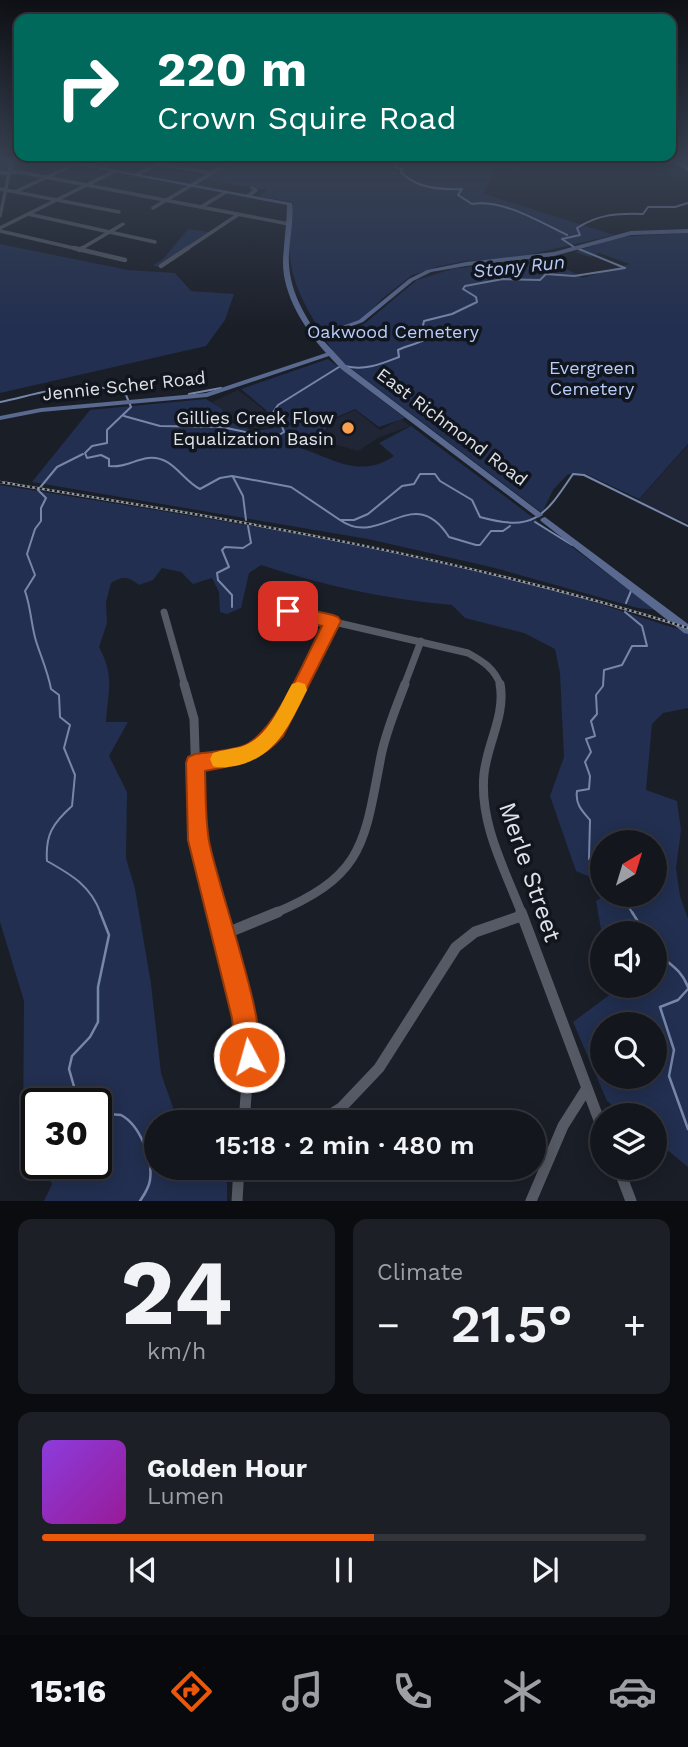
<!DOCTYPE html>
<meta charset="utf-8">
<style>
:root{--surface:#14161d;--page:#1d1f26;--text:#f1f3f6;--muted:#9d9fa4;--line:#33353b;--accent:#ea580c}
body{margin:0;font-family:"Work Sans",sans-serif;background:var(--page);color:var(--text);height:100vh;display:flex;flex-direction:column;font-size:26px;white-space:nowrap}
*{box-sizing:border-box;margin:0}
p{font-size:23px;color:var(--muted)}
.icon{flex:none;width:38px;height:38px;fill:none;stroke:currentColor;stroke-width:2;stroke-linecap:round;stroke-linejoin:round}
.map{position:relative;height:1201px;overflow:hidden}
.drawer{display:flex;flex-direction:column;gap:18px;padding:18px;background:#0b0c10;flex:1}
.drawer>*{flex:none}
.guide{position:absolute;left:14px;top:14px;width:662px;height:147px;border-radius:14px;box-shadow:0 4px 18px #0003,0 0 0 2px var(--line);background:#00695c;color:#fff;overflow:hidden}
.needle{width:46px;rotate:38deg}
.buttons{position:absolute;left:590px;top:830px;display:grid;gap:14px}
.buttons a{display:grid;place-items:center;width:77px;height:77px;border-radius:50%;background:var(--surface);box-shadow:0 4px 18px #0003,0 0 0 2px var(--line);font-size:35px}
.speed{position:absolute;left:21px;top:1088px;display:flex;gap:14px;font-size:35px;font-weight:700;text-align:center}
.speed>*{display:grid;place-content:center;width:91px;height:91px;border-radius:50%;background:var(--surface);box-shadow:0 4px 18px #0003,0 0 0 2px var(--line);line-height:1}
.speed .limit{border:4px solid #111;border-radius:10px;background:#fff;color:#111}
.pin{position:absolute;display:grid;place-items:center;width:60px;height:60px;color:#fff;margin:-30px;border-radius:14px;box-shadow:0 4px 10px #0006}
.me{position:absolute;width:77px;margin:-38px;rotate:354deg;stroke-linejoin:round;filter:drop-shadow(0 0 5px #0008)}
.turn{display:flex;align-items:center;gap:24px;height:147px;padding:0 28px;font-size:32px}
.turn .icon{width:91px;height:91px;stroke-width:2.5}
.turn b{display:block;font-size:49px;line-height:60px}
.big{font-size:52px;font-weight:600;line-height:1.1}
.drawer .widget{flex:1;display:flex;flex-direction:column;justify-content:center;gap:10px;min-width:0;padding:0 24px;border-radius:14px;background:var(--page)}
.drawer .dial{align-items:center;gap:0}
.dial b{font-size:91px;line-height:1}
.song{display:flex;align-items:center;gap:21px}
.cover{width:84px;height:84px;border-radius:10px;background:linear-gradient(135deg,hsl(270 70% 55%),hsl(300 70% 35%))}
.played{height:7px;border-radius:4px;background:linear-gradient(90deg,var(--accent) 55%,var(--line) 55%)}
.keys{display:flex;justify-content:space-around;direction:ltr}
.heat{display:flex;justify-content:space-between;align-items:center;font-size:38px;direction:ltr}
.drawer .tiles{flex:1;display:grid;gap:18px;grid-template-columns:1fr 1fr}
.widget:last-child{grid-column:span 2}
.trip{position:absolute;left:144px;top:1110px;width:402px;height:70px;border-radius:35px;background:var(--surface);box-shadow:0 4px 18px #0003,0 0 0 2px var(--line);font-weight:600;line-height:70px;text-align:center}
.menu{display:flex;height:112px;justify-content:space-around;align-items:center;background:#08090c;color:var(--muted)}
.menu .icon{width:49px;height:49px}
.menu .current{color:var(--accent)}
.menu b{font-size:32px;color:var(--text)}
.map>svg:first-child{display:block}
</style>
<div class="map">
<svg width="688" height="1201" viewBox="0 0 688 1201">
<rect width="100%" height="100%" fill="#1a1e27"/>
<path fill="#202635" d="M238,390L262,408L272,425L271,428H246L231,419H224L219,408L212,402Z
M355,410L380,430L401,419L410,426L378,438L358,451L337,445L326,432L331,421Z
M688,445V523L636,503Z"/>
<path fill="#222f50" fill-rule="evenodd" d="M237,160H523L521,170L495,168L484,194L614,235L519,257L465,261L440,266L412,275L383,298L361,321L322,333C292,288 283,257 293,202L260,196L267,190L204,179Z
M188,229L209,232L158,267L153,265L163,259Z
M688,233V444L639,499L586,474H568L553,490L542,513L344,363L335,355L325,339L364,324L417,280L452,269L547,258L583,278L630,264L599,253L590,257L575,252L619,237Z
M0,244L128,270L175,273L191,291L234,294L225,320L206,346L0,393Z
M328,359L405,418L379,427L355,409L330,420L322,438L294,435L293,446C329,455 357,481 394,456L379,443L411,426L656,610L638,608L495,568L368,539L32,482L90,410L206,399L222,409L224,420L254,431L274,428L266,410L241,389Z
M0,485C172,513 346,538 516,579C574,594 631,615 688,632V708L663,713L652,724L646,790L677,801L681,830L676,868L680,896L688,919V1167L655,1140L654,1115H623L607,1101L573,1022L612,993L616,985H654V933H602V935L596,901L607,894H654V842H602V886L599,881L576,871L550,796L564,757L560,673L555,649L524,633L465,618L452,605C385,599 325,586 261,565L249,573L241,608L227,614L220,612L219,592L212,578L193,584L181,572L162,568L153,580L139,585C128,576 123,576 111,583L106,602L107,623L99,647C115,677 108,690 106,722H128L109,756L127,792L126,858L135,889L151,984L161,1073L178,1122H156V1167H194L196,1172L207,1167H227V1201H44L52,1184L39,1164H96V1104H37V1161L23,1139L24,1001L0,922ZM602,1024H654V1076H602Z"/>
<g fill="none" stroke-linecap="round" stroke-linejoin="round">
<path stroke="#7787ab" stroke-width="2" d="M396,160L395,167L402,169L401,172C415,188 442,190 462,189L458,195L472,204C503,199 540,222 567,235
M574,247L562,239L580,235L577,228C599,214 618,213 643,214L648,207H675L688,203
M345,366C365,371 381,364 399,357L398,350C408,345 420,344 429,337L422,330L424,321L452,314L477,302L476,297L463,289L465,286L503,279L540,280L546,274L574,276L625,268L579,249
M189,394L221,388
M0,402C39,394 88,376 126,395L131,407L107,430V443L92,446L85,453L87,458L101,455L109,459V466C124,468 134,460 148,458C172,455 182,480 200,489L220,478L232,476L291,487L340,520H354L368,514L402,486L414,484L420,474H435L440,481L472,500L480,517C534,532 544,517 573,474L584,475L688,526
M124,416L160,426L222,427L274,438L284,432L281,423L272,414L278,405L339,367
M83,454L57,467L38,490L46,498L41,508V521L35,529L27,554L35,575L25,591C31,608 31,624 36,641C41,657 48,672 51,689L59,695L60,717L70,725L64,748L75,775L72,806C53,823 45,835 47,861C72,875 91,886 101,914
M233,477L243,496L246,520
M340,520C381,549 413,481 449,537L476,545H480L491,531H503L510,526
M535,522L572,545
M626,603L631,591
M232,607V595L218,580L217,573L229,567L222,550L225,547L243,548L251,543L248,526
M602,871L589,859L590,820C582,811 575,804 577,791L589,789L590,776L585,762L591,752L586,739L595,736L591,721L597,714L596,695L603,686L604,670L622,665L632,646H647L642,626L625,612
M621,894L633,914"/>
<path stroke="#7787ab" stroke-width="2.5" d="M632,912L645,933
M654,947C663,963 679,964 688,987
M688,989L678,1000L660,1007L674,1050L669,1076L688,1129
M79,1104L69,1069L72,1056L90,1037L98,1022V987L109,935L100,912
M96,1113L121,1115C140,1125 153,1159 150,1180C149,1188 144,1195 140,1201"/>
<path stroke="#555a64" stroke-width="3.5" d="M159,164L211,173
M100,169L115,160
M0,173L19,172L289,224
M136,175L166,160
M0,189L119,212
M17,191L75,164
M248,196L256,190L252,188
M201,207L226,192
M153,208L234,160
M28,214L155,242
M0,216L12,160
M0,228L115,171
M0,231L82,250
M79,250L123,224
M185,250L239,214"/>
<path stroke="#555a64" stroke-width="4.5" d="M74,248L125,260
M79,250L82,248
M161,266L188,248"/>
<path stroke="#555a64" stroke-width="7" d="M287,611L468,653C484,662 494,668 501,686
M164,612L185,686
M299,686L333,621
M404,686L421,641"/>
<path stroke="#555a64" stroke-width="9" d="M184,684L194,719L198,840L217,914
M500,684C506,714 487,744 484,774C479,823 505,870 522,914
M195,763L245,755L272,736L299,684
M273,914C364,876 364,845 381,756C386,731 396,708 405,684"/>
<path stroke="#555a64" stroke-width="11" d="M216,912L247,1032L249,1057L244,1122
M521,912L602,1128
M222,935L278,912
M318,1122L341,1108L379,1068L456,947L475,932L521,916
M618,1167L631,1201
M237,1201L239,1167
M531,1201L563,1126L587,1088"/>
<path fill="#596990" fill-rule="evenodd" d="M53,160H61L292,203C294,219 290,236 289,253C287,284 301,310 318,335L359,320L409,279L427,270L466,262L554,252L631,231L688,229V233L631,235L554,256L466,266L431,272L413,281L363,322L321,338L346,365L541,513L543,515L538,518L341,369L329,356L207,397L41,412L0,420V416L41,408L206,393L326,353C304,328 282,294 283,260C284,241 287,223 287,205Z
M545,517L688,624V634L684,633L542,522L540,520L542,518Z"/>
<path fill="#638bf6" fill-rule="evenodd" d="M671,160H678L688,166V171Z"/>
<defs>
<path id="rail" d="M0,482C234,520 461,556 688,628"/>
</defs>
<use href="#rail" stroke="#969aa1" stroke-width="2.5"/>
<use href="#rail" stroke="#11151d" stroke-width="2" stroke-dasharray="2.5" stroke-linecap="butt"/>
</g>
<linearGradient id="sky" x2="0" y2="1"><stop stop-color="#0e1015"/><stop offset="0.49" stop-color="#384152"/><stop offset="1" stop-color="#384152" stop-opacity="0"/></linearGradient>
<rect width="688" height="328" fill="url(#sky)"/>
<path fill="#ea580c" stroke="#983908" stroke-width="2" d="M288,605L333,615L338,617L341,621L283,736C261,761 237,765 205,771C206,794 205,818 209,841C217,886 272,1032 258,1066L249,1070L240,1066L236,1057L232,1018L188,840L186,763L188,757L195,754C211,752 229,751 243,746C275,734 306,657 322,626L282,616L279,611Z"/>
<path fill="#f59e0b" d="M298,682L305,684L307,690C290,724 276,758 235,766C227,767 221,769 213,766L210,759L213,753C222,750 231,749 240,747C268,739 279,707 292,684Z"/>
<circle fill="#fa9f4f" stroke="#11151d" stroke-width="2.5" cx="348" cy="428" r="7"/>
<g text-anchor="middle" stroke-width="7" stroke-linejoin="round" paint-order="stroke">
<g font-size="18" fill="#b9cdfb" stroke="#11151d">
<text x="393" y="338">Oakwood Cemetery</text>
<text x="592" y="374">Evergreen<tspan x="592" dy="21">Cemetery</tspan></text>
</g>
<g font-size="18" fill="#dfe2e8" stroke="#11151d">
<text transform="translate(124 386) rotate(-6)" y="6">Jennie Scher Road</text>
<text transform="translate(452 427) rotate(37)" y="6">East Richmond Road</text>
</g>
<g font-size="18" fill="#dfe2e8" stroke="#11151d" text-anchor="end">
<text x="334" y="424">Gillies Creek Flow<tspan x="334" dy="21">Equalization Basin</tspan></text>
</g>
<g font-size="19" font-style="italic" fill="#b5c9f7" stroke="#11151d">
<text transform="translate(519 266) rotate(-6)" y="7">Stony Run</text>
</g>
<g font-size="24" fill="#dfe2e8" stroke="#11151d">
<text transform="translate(530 872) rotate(71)" y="8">Merle Street</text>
</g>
</g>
</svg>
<div class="buttons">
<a><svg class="needle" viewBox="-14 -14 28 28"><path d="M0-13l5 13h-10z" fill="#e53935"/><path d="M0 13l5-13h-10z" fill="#9d9fa4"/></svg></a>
<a><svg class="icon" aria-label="sound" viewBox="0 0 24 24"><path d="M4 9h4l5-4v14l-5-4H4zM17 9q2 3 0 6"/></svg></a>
<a><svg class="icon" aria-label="search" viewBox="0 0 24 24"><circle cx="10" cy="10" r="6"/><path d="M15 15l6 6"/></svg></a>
<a><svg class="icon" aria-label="layers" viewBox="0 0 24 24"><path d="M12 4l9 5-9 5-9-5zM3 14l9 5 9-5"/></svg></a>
</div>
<div class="speed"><div class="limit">30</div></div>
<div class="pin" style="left:288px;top:611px;background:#d93025"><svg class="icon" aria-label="arrive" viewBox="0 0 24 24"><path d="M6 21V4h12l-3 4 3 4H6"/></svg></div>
<svg class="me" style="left:249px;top:1057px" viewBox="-20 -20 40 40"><circle r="17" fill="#ea580c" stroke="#fff" stroke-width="3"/><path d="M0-11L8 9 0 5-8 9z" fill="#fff"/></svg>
<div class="trip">15:18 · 2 min · 480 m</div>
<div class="guide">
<div class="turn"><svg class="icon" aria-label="right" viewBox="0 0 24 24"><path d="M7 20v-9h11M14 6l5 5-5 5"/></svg><div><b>220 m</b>Crown Squire Road</div></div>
</div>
</div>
<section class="drawer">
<div class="tiles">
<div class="widget dial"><b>24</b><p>km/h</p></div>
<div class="widget"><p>Climate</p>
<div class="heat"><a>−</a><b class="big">21.5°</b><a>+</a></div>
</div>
<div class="widget">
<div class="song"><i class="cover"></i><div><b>Golden Hour</b><p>Lumen</p></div></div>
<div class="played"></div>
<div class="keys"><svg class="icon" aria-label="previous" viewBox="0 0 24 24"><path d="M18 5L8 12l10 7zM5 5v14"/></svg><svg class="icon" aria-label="pause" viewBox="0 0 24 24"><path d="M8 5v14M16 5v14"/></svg><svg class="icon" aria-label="next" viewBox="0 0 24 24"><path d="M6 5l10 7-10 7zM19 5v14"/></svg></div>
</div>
</div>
</section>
<nav class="menu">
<b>15:16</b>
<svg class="icon current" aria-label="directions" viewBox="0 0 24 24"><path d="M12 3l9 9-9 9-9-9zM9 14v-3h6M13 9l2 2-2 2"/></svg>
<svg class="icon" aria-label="music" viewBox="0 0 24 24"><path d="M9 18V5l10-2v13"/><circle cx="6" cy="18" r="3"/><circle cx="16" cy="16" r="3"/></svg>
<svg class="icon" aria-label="phone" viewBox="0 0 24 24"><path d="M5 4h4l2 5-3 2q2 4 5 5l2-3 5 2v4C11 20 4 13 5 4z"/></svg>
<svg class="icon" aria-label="climate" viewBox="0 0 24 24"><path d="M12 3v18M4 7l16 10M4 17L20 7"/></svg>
<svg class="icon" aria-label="car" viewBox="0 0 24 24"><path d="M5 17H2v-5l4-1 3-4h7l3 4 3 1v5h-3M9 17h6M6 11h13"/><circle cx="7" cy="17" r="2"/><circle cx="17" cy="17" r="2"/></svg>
</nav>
